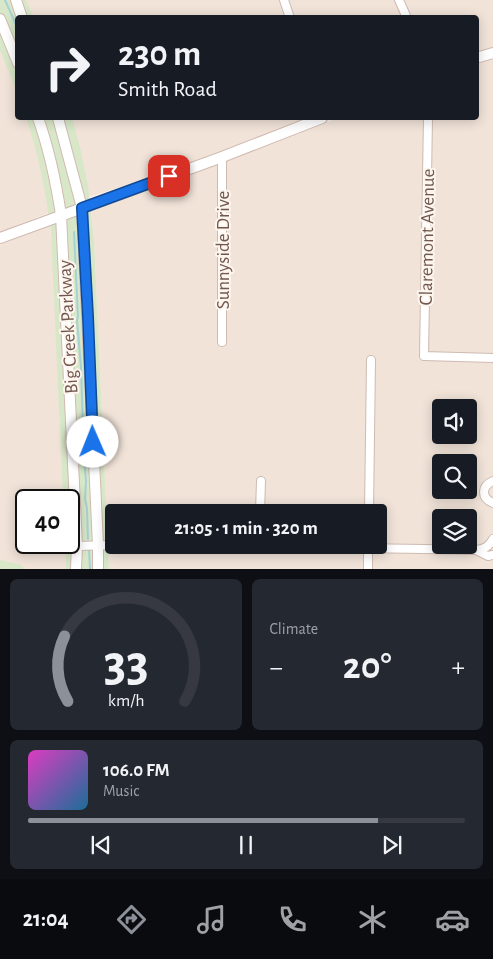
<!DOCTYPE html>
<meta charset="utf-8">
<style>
:root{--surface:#171b24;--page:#242831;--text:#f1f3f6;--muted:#9ea1a6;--line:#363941;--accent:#8c9099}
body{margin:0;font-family:"Alegreya Sans",sans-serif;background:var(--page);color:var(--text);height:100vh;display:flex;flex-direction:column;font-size:19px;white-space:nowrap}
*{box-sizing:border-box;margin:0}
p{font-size:16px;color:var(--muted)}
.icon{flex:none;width:28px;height:28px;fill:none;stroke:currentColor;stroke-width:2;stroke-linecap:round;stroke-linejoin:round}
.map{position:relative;height:569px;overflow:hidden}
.side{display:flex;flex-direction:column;gap:10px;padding:10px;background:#0d0f14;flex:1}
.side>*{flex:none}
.hud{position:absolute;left:15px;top:15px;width:464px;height:105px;border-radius:5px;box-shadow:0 2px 12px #0003;background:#171b24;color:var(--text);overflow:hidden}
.fabs{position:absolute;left:432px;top:399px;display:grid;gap:10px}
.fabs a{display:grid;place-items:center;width:45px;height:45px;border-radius:5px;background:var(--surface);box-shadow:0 2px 12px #0003;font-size:25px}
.speed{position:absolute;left:15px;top:489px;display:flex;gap:10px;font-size:25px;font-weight:700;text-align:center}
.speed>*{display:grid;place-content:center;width:65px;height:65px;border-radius:50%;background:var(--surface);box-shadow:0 2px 12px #0003;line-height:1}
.speed .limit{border:2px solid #111;border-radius:8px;background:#fff;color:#111}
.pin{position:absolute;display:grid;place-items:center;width:42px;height:42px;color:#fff;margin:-21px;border-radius:10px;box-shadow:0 2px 8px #0006}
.me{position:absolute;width:55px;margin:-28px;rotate:359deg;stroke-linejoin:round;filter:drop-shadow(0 0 4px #0008)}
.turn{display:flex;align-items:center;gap:18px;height:105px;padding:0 20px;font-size:22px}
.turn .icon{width:65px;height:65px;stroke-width:2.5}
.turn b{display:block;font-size:35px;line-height:42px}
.big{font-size:38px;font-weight:700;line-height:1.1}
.side .widget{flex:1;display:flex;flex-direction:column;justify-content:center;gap:8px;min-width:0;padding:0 18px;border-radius:8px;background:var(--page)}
.side .dial{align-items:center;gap:0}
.dial svg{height:130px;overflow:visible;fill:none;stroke:var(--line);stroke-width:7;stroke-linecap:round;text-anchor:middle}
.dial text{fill:var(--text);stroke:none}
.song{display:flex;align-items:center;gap:15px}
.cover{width:60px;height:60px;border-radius:8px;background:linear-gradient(135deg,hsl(310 70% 55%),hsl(200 70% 35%))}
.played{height:5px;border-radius:2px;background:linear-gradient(90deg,var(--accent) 80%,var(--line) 80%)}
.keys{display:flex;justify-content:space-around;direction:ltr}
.heat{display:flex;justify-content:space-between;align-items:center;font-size:28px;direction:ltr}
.side .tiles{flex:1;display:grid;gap:10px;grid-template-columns:1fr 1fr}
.widget:last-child{grid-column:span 2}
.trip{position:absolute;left:105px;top:504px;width:282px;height:50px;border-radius:5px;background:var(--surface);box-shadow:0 2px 12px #0003;font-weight:700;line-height:50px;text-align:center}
.dock{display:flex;height:80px;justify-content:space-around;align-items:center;background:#090b0e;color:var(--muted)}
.dock .icon{width:35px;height:35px}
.dock .current{color:var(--accent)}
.dock b{font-size:22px;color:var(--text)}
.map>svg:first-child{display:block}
</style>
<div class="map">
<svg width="493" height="569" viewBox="0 0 493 569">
<rect width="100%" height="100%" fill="#faf1e9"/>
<path fill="#f1e3d8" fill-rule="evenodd" d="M19,0H493V49L476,55V18H26Z
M0,29L17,72L18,118H35L51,212L0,232Z
M493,59V569H109L94,239L91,211L338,118H476V65ZM441,408H469V435H441ZM441,462H469V490H441ZM114,512H379V545H114ZM441,518H469V545H441Z
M62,118H310L149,178L92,196L85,197Z
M50,225L53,258L63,500H26V542L65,543L66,569H0V245Z"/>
<path fill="#d8e7c8" d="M0,0H26L33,17L18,18L17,92L0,50Z
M26,118H72L81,151L88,186L94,239L109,569H66L65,543L69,542V500H63L51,232C46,193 39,155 26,118Z
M0,560L22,565L24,569H0Z"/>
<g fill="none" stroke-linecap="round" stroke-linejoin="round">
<path stroke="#a6d2d3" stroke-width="2" d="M5,0L18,29
M74,232L78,317L77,320L81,367L84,459L86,481L85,499L87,508L88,539
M89,550L90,569"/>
<defs>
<path id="street" d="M284,0L290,18
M399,0L407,18
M428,118L424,356L493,358
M222,157V342
M493,481C481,486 481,498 493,503
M260,512L261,481
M369,512L371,360
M182,545C280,545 378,549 476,550C484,549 489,547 493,539
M77,546L114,545
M368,546V569
M476,550L488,556L493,555"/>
<path id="secondary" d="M16,0L22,18
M0,19L18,63
M476,58L493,53
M38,118C49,149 56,182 61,215L77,546L76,569
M58,118L82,208L98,545V569
M0,238L222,157L322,118"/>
</defs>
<use href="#street" stroke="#cebbb2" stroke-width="10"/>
<use href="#secondary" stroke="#d0bab0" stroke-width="12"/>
<use href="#street" stroke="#fff" stroke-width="8"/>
<use href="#secondary" stroke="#fff" stroke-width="10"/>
</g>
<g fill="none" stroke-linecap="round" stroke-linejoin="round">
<defs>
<path id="route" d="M93,442L88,317L82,208L169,176"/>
</defs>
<use href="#route" stroke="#114b97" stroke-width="12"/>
<use href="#route" stroke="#1a73e8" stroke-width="9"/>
</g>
<g text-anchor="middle" stroke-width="4" stroke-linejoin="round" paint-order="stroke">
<g font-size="19" fill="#72574f" stroke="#fdf6ef">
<text transform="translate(426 237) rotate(-89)" y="7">Claremont Avenue</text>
<text transform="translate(222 250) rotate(-90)" y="7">Sunnyside Drive</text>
<text transform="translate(67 327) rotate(-93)" y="7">Big Creek Parkway</text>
</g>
</g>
</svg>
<div class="fabs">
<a><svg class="icon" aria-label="sound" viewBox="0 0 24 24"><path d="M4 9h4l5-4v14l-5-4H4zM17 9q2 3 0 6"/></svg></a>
<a><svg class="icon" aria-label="search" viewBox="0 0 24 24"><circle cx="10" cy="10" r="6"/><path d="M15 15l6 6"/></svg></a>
<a><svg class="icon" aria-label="layers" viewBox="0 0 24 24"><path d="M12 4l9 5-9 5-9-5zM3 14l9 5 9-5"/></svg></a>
</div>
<div class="speed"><div class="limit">40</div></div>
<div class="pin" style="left:169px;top:176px;background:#d93025"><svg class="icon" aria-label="arrive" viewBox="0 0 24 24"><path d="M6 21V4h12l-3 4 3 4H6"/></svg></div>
<svg class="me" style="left:93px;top:442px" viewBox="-20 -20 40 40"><circle r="19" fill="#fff"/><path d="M0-13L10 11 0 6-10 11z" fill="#1a73e8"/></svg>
<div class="trip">21:05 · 1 min · 320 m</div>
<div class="hud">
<div class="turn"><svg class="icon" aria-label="right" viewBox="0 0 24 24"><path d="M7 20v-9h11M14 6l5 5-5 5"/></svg><div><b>230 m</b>Smith Road</div></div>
</div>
</div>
<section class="side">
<div class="tiles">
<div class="widget dial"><svg viewBox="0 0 100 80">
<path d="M14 69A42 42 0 1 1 86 69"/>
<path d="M14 69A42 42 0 0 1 12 29" stroke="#8c9099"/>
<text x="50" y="56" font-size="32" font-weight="700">33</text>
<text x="50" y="72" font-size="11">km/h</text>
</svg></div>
<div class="widget"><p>Climate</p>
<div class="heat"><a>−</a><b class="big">20°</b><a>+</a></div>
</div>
<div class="widget">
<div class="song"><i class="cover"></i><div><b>106.0 FM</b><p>Music</p></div></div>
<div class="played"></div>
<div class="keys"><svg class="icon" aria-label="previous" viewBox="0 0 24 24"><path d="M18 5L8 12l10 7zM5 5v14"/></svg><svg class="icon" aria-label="pause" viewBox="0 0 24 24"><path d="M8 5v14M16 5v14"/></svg><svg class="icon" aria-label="next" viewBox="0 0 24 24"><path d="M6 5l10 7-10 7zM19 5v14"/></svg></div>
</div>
</div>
</section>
<nav class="dock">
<b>21:04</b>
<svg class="icon current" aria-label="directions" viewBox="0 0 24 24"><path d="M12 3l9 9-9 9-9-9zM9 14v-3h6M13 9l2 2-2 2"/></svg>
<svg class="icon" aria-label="music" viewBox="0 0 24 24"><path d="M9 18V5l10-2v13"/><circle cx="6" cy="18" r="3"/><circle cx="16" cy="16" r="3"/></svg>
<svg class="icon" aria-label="phone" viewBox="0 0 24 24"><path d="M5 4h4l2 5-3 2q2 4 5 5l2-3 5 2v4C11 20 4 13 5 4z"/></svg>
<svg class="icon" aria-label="climate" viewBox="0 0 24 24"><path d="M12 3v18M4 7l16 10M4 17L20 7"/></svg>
<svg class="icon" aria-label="car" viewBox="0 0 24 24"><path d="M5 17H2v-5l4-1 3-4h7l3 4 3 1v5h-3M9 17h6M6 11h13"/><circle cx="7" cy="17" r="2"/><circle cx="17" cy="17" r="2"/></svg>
</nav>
